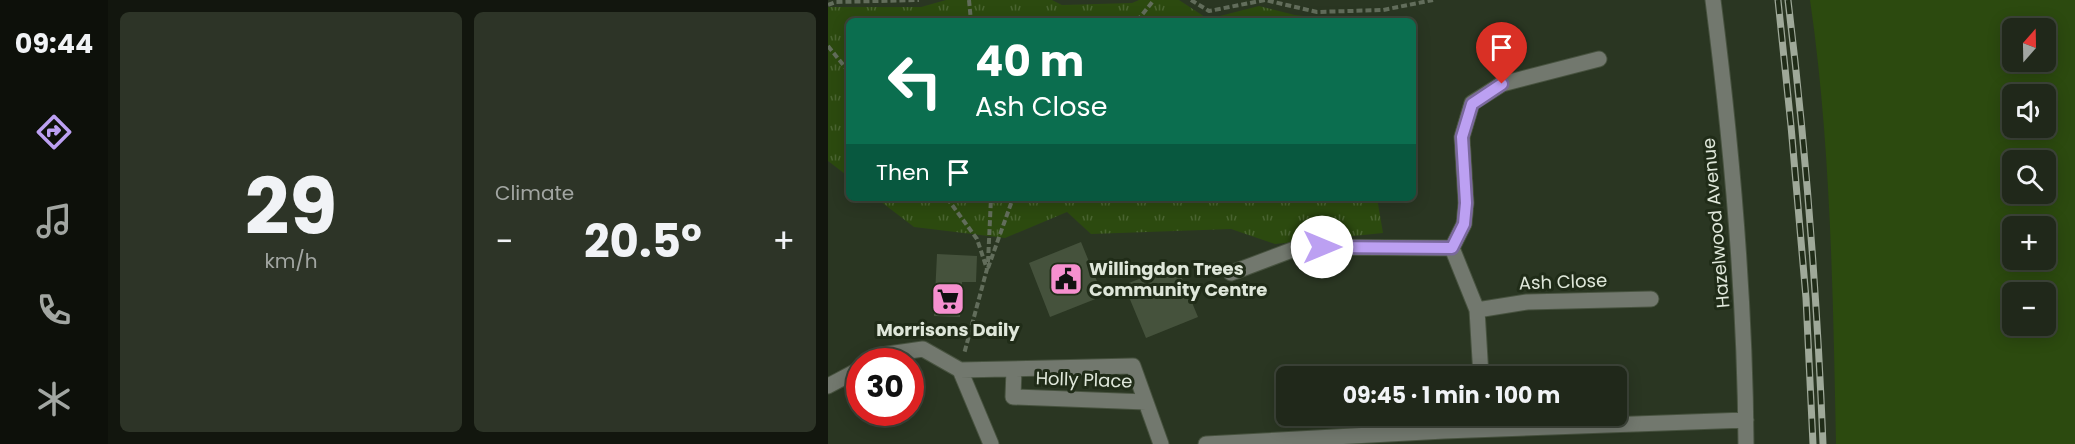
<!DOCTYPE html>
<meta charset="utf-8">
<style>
:root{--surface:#20281a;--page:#2d3427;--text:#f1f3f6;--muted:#a2a6a2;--line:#3d4439;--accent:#bca0f2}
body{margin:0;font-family:Poppins,sans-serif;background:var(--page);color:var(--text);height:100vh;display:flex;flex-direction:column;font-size:22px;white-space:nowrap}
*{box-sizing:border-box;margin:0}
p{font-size:20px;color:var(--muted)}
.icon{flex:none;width:33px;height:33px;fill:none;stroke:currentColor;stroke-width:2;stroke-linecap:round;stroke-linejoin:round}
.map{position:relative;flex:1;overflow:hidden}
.details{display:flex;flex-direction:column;gap:12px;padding:12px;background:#12160e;width:720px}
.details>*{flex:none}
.top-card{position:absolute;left:18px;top:18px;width:570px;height:183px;border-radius:9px;box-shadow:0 3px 15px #0003,0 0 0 2px var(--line);background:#0b6e4f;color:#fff;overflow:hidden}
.needle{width:39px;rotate:20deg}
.fabs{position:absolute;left:1174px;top:18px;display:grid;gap:12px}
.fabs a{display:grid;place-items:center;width:54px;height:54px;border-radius:9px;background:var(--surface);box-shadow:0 3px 15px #0003,0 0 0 2px var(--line);font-size:30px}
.speed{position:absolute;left:18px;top:348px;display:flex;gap:12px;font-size:30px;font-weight:700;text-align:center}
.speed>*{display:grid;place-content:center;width:78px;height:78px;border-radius:50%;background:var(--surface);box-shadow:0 3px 15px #0003,0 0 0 2px var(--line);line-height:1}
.speed .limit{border:9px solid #d22;background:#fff;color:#111}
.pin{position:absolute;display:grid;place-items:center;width:51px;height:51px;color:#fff;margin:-62px -26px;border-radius:50% 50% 50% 0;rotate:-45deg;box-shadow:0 0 6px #0007}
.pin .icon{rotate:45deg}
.me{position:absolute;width:66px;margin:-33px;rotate:90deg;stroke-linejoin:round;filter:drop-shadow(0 0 4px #0008)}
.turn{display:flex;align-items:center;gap:21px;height:126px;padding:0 30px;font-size:27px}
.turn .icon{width:78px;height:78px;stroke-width:2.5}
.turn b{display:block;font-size:42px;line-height:51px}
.then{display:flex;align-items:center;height:57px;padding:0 30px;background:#0003;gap:12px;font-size:22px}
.big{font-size:45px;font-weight:700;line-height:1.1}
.details .tile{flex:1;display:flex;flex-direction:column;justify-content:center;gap:9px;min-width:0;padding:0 21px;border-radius:9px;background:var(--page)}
.details .dial{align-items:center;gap:0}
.dial b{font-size:78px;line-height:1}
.heat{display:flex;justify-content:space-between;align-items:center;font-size:33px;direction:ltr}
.details .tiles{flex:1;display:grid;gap:12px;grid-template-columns:repeat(2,1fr)}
.trip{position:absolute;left:448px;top:366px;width:351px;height:60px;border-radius:9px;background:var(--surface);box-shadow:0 3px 15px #0003,0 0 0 2px var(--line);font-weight:700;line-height:60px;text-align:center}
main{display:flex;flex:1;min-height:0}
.menu{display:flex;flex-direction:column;width:108px;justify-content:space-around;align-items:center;background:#0d100a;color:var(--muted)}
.menu .icon{width:42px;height:42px}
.menu .selected{color:var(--accent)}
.menu b{font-size:27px;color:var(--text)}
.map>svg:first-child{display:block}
</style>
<main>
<nav class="menu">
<b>09:44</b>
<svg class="icon selected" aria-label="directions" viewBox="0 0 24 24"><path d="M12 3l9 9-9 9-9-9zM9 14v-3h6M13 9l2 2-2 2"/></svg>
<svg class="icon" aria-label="music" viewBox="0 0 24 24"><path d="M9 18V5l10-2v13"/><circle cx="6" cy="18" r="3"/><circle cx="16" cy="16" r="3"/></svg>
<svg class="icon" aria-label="phone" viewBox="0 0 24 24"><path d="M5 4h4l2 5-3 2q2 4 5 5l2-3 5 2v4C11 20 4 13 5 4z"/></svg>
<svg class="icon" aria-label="climate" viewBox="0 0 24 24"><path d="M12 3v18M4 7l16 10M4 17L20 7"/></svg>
</nav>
<section class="details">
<div class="tiles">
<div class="tile dial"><b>29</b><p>km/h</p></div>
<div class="tile"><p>Climate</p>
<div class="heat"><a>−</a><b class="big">20.5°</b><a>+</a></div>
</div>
</div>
</section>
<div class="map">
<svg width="1247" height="444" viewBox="0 0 1247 444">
<defs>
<pattern id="park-tufts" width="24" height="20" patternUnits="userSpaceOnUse" patternTransform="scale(1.5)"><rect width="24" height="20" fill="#2c4a0f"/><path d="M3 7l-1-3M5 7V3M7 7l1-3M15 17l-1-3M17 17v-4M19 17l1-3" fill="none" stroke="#4a6431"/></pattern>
</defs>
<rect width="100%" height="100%" fill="#2a3622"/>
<path fill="#2c4a0f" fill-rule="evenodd" d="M982,0H1247V444H1008C1005,298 1003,144 982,0ZM1185,28H1218V62H1185ZM1185,94H1218V128H1185ZM1185,160H1218V194H1185ZM1185,226H1218V260H1185ZM1185,292H1218V326H1185Z"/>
<path fill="url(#park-tufts)" d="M118,0H224L234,5L304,3L311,0H351L380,19L431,6L467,15L519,21H21V177L0,161V7H93Z
M48,198H549L555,233L447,244L403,229L263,234L239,212L177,238L86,227Z"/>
<path fill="#45523c" d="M253,242L275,296L222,317L201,263Z
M109,254L149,256L148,282H134L132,317L106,316Z
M348,264L370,317L318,338L296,285Z"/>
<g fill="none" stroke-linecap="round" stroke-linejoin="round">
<defs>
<path id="minor" d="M885,0C904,147 917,296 918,444
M403,273L472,247L624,248
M649,310L624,248L636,224L638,203L634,137L644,103L674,84L771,59
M43,362L53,355L95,349L132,370L163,444
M186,369L185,397L318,402
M132,370L305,366L333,444
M653,376L649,310L699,302L823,299
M0,386L32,369
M378,444L616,431L918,420"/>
</defs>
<use href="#minor" stroke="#47523f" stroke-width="17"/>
<path stroke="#626d5b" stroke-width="4" stroke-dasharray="6 3" stroke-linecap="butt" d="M141,0L143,21
M363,0L381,11L437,0L489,12L555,10L605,0
M0,5L8,2L91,0
M309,21L326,0
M0,46L21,72
M119,198L149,239L159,269L136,354
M160,262L163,198
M160,268L185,198"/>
<use href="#minor" stroke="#72786e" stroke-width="15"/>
<defs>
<path id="rail" d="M950,0L963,126L978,298L985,444
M960,0C978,149 989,294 995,444"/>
</defs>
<use href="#rail" stroke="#9fa999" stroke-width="7"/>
<use href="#rail" stroke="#202c18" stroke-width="4.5" stroke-dasharray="14" stroke-linecap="butt"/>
</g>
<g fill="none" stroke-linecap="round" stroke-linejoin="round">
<defs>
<path id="route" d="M494,247L624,248L636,224L638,203L634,137L644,104L674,84"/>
</defs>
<use href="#route" stroke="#7a689d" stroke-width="15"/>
<use href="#route" stroke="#bca0f2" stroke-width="10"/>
</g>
<defs>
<symbol id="civic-square" viewBox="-11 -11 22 22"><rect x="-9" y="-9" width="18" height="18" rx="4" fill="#f690cf" stroke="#202c18"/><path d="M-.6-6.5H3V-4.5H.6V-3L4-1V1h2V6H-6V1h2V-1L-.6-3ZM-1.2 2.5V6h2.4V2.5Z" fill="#111"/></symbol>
<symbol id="supermarket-square" viewBox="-11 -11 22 22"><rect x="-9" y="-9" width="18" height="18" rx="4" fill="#f690cf" stroke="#202c18"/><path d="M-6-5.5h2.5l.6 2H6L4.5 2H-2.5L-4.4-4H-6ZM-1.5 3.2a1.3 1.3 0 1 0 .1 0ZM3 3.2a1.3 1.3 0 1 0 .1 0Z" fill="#111"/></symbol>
</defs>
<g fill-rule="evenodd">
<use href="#civic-square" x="219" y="260" width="38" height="38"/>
<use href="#supermarket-square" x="101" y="280" width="38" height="38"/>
</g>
<g text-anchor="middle" stroke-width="6" stroke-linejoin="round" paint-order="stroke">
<g font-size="18" fill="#dfe7da" stroke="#202c18">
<text transform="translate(888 223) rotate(-95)" y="6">Hazelwood Avenue</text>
<text transform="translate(735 282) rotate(-2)" y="6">Ash Close</text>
<text transform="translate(256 380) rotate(2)" y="6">Holly Place</text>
</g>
<g font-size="18" font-weight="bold" fill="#dfe7da" stroke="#202c18" text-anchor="start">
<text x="261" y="275">Willingdon Trees<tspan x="261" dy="21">Community Centre</tspan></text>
<text x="120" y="336" text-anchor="middle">Morrisons Daily</text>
</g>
</g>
</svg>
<div class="fabs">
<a><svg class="needle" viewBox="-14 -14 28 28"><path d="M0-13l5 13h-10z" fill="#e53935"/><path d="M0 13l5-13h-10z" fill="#a2a6a2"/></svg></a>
<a><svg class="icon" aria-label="sound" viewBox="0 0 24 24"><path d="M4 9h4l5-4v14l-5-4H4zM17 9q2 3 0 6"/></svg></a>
<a><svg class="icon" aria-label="search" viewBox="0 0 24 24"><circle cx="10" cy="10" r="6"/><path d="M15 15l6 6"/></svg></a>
<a>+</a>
<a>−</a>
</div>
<div class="speed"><div class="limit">30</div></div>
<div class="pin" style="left:674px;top:84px;background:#d93025"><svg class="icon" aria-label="arrive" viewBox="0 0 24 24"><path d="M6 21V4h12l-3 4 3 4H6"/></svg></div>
<svg class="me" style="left:494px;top:247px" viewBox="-20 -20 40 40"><circle r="19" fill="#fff"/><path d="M0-13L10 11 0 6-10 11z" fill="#bca0f2"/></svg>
<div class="trip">09:45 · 1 min · 100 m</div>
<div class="top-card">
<div class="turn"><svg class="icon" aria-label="left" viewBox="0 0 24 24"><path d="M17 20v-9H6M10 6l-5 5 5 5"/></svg><div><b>40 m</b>Ash Close</div></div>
<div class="then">Then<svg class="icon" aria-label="arrive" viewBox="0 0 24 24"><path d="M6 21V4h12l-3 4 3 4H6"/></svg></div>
</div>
</div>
</main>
